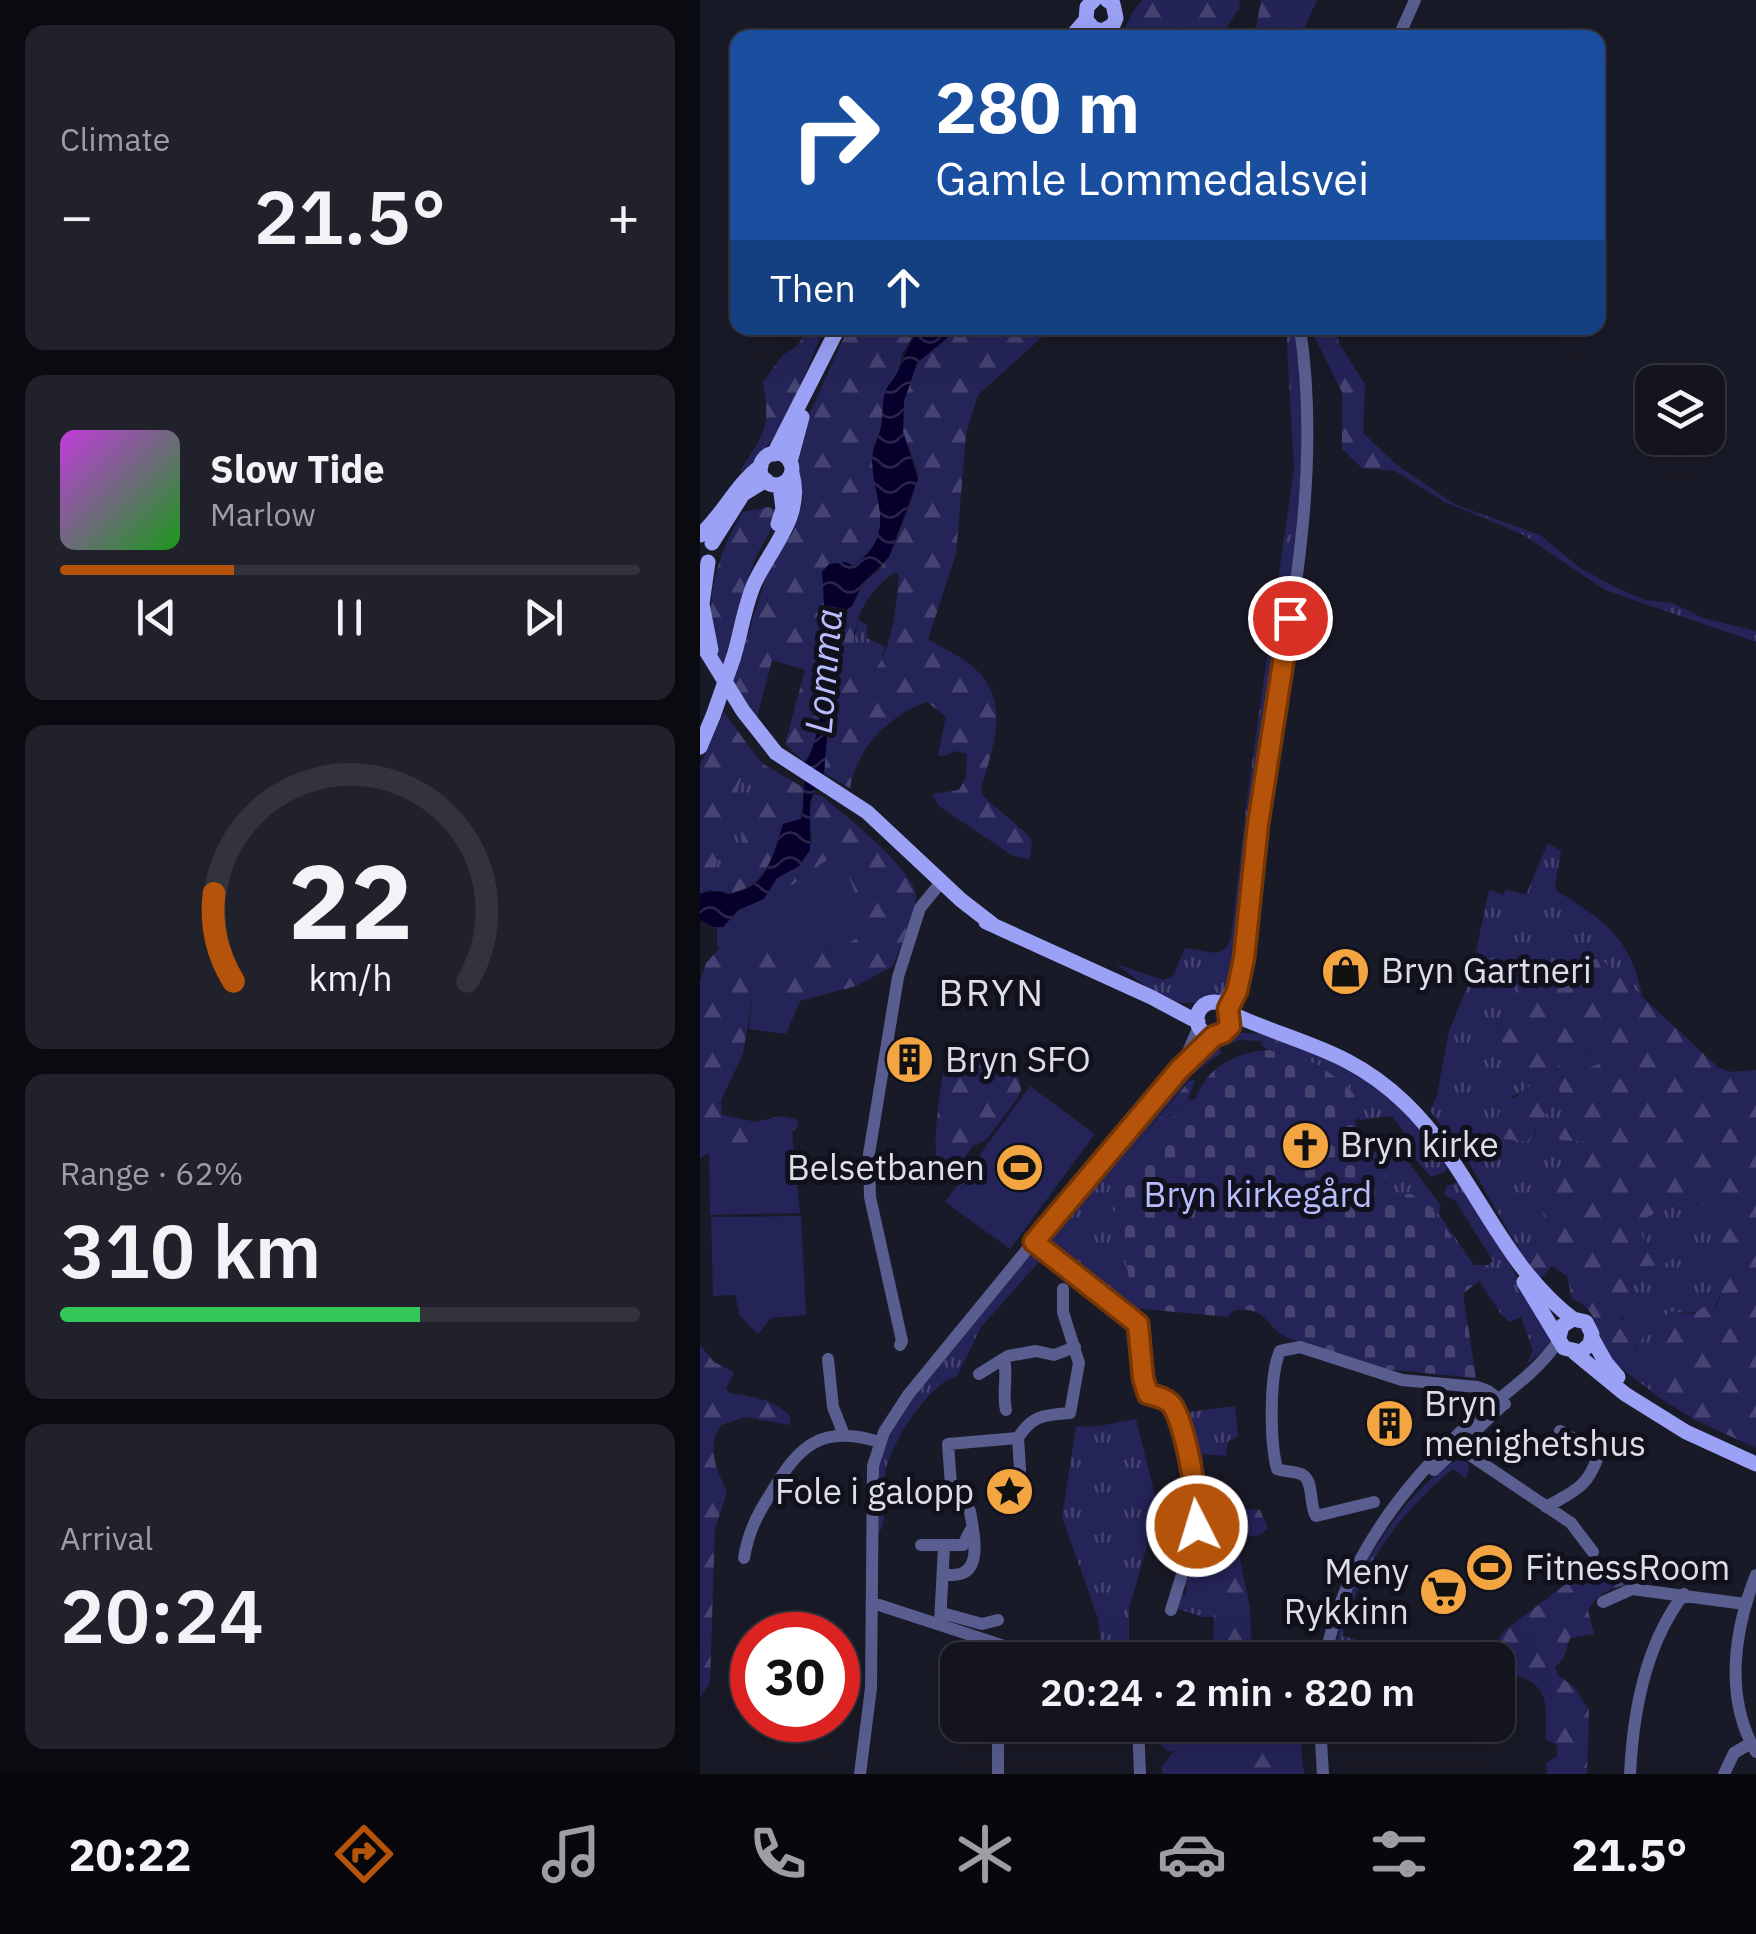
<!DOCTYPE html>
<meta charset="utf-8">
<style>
:root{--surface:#13141d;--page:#20212a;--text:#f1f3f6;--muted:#9d9ea4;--line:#32333b;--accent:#b45309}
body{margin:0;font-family:"IBM Plex Sans",sans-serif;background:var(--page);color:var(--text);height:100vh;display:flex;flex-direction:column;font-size:38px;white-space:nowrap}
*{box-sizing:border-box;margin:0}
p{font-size:32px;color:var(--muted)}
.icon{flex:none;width:55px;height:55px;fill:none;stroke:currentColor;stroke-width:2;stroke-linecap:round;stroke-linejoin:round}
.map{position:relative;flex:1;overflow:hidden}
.drawer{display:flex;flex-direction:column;gap:25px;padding:25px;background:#0a0b10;width:700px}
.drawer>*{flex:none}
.guide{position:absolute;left:30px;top:30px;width:875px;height:305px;border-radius:20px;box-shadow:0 10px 40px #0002,0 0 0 2px var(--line);background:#1a4fa0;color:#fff;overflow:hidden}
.controls{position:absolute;left:935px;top:365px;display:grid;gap:20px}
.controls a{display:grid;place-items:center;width:90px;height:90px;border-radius:20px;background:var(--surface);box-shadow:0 10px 40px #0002,0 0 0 2px var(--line);font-size:50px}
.speed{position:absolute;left:30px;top:1612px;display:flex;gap:20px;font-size:50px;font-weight:700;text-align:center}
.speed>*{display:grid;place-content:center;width:130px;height:130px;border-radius:50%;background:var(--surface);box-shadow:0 10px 40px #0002,0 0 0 2px var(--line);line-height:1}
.speed .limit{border:15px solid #d22;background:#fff;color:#111}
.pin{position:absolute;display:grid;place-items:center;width:85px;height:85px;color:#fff;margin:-42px;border:5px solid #fff;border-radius:50%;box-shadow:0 2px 10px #0007}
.me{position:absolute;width:110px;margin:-55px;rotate:355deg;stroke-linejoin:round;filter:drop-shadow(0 0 8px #0008)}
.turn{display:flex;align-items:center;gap:35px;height:210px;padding:0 40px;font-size:45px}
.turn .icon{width:130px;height:130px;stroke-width:2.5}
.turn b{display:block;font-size:70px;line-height:85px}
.then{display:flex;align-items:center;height:95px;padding:0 40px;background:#0003;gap:20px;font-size:38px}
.big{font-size:75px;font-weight:600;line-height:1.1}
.drawer .widget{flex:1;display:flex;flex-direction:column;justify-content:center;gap:15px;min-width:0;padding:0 35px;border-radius:20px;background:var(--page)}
.drawer .dial{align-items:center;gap:0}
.dial svg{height:260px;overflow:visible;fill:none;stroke:var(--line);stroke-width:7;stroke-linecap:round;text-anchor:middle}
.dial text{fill:var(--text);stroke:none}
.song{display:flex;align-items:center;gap:30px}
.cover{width:120px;height:120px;border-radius:15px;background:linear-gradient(135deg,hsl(290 70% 55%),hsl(120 70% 35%))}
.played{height:10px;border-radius:5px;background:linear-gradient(90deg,var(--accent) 30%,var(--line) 30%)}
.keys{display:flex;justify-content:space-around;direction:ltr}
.heat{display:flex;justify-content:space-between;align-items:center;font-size:55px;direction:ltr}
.charge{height:15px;border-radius:8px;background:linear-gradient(90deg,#34c759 62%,var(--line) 0)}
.trip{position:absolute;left:240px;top:1642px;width:575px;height:100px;border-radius:20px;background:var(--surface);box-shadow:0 10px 40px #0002,0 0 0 2px var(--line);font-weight:600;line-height:100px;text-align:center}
.menu{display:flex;height:160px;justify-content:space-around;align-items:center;background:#08080c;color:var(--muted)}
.menu .icon{width:70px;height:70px}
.menu .current{color:var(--accent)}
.menu b{font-size:45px;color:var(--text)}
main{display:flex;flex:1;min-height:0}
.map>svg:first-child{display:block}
</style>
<main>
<section class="drawer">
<div class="widget"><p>Climate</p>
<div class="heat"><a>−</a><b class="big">21.5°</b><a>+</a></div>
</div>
<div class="widget">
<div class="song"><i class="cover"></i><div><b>Slow Tide</b><p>Marlow</p></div></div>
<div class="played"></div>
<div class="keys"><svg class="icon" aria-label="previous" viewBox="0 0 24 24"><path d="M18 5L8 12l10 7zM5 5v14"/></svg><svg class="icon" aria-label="pause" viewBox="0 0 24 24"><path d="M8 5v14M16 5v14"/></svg><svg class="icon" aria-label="next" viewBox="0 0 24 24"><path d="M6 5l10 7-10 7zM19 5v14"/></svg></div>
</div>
<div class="widget dial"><svg viewBox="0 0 100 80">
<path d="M14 69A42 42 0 1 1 86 69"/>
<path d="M14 69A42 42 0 0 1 8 42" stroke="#b45309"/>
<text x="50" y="56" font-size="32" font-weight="700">22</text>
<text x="50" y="72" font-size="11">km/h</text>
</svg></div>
<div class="widget"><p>Range · 62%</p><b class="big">310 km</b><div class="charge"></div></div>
<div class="widget"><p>Arrival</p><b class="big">20:24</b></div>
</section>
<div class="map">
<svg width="1056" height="1774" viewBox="0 0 1056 1774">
<defs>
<pattern id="grass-tufts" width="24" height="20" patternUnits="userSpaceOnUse" patternTransform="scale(2.5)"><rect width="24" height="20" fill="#252459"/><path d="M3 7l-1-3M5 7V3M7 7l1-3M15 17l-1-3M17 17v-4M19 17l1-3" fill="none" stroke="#444371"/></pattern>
<pattern id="forest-firs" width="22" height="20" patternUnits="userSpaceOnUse" patternTransform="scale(2.5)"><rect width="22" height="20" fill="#252459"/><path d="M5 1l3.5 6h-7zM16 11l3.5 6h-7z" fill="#444371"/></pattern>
<pattern id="cemetery-stones" width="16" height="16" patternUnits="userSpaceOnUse" patternTransform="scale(2.5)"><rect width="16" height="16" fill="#252459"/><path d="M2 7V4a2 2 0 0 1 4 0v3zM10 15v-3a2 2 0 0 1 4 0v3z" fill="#444371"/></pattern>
<pattern id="water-waves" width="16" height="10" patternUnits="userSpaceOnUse" patternTransform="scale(2.5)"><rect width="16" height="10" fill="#07002d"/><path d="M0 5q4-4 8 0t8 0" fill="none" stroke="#2b254b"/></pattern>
</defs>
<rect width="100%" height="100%" fill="#191a27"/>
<path fill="url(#grass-tufts)" d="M586,328H595L604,421L595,556L539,965L533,982L522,995C512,996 507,1000 498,1002C469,1010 438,979 416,964L463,980L473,976L485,948L516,953L527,948L531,937L548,792L594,469Z
M697,465L756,505L840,535L880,568L917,588L945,600L972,603L1003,618L1056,631V642L905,590L822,534L745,502L695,471Z
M158,619L167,626V638L185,647L180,664L165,682L152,655Z
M50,748L63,764L27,893L9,890Z
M848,843L861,851L855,885L857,891C904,920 932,939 942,996L900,958C877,960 846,963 828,978L826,1006L806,1009L797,1031C807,1050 818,1070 838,1078L829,1088L811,1097L835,1133L852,1094L847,1076L862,1062L899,1050L904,1053L901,1063L858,1081L871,1117L860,1127L874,1140L884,1142L889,1151L876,1178H862L842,1212L850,1228L832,1245L828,1265L764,1154L730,1111L737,1095L749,1031L770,980L789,890L803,895L806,889L826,895Z
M536,1033C600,1031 666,1073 710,1116C725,1130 736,1150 748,1166L746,1171L731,1177L712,1155L717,1149L692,1116L659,1120L654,1094L640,1080L616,1064L569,1050L562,1046L561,1041L540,1040L520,1048L521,1053L493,1074L413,1174C413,1187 403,1199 407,1211L413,1210L418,1216L434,1308L344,1244V1238L486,1070L513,1042Z
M697,1147L741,1206L738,1213L774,1265H788L793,1261L755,1200L744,1195L747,1186L758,1182L807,1259L850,1339L845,1352L843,1351L827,1364L833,1350L821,1317L809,1322L801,1314L728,1203L689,1194L683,1160L672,1158L668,1153Z
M984,1198C1015,1206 1040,1222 1010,1251L1023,1286L1013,1311C999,1314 976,1310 966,1315L957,1356L964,1375L963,1400L935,1379L933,1358L945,1326L916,1330L915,1323L924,1318L932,1287L929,1275L934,1267L963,1265L968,1248L940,1249L938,1226L944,1219Z
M337,1251L344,1256L281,1327L257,1376C229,1382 189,1446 185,1474C182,1496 190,1515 178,1535C178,1506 174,1471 184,1443C194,1416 314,1265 337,1251Z
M535,1406L538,1437L528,1441L526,1456L503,1454L502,1528L515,1541L516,1589L513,1617H503L475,1608L479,1593L485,1595L487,1588L483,1583L487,1577L498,1574V1570L489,1562L499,1527L490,1445L495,1443V1430L485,1429L481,1409L488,1412Z
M436,1419L458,1507L429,1609V1660H403L398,1618L362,1517L376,1427L399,1426Z
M758,1460L767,1462L769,1467L766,1479L753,1469C699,1513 659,1568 642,1636L694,1649L696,1654L689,1656L638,1647C633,1595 712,1481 758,1460Z"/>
<path fill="url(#forest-firs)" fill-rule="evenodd" d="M442,0H539L540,7L520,37L421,38L432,13Z
M561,0H617L600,37L554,38Z
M95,328L124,329L82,428L47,470L40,471C65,432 71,429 63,382L83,355L97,346L103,337Z
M148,328H223L214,335L202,354L198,373L185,391L181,428L173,448L181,520L177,542L168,555L153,566L122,572C126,611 129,734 105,762L85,744L105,670L72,660L56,721L31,687L67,574L93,532L103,502L99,462L110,413Z
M259,328H352L278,395L266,434L256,554L228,639C244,649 269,660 281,675C310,709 291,752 281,789L284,797L328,835L332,842L330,859L313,856L239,806L232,794L259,790L266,777L267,754L255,751L245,756L238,755L246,717L227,702C189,715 157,748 150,788L124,773L132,676L143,612L152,606L163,583L180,569L194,546L212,498L218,473L203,432L204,401L217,363ZM196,572L199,575C196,608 192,660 165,681C141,643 158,596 196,572Z
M610,328H636L639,343L665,384L663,433L697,465L695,471L662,468L642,449V392Z
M69,507L76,510C76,528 61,544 54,561C41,596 33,633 22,669C0,614 13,560 43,512Z
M24,712L50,748L9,890L0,894V765Z
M63,764L104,788L101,819L83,824C73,855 66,890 27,893Z
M113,794L122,796C143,814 218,872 216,898C214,920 200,945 193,966L156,986L100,1001L53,993L43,1054L21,1100L22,1115L56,1122L80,1116L98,1120V1126L92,1132L9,1152L0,1159V981L6,963L20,948L35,965L61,945C90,968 109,939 138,951L70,901L17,945V927H23L39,910L64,898L77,878L99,866L112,842L109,815Z
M900,958L1019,1068L1032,1072L1056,1070V1448L995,1420L963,1400L964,1375L957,1356L966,1315L974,1311L994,1314L1003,1307L1013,1311C1030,1286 1015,1276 1010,1250C1040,1222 1015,1206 984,1198L944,1219L939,1226L944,1241L941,1249L968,1248L977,1256L963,1265L934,1267L929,1275C934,1294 934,1312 915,1323L916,1329L945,1326L949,1329L936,1347L935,1379C927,1372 917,1366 911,1357C894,1336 901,1309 872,1299L867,1276L852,1266L839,1280L828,1265L832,1245L850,1228L842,1212L846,1202V1182L855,1173L862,1178H876L889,1151L884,1142L860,1140L858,1136L860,1127L871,1117C868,1103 857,1096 858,1080L901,1063L904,1053L898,1050L862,1062L848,1076L852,1094L849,1110L827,1142L798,1138C787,1106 820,1098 837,1079L828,1074L813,1078L803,1063L807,1050L797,1032L806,1009L826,1006L818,984L837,970Z
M246,1048L318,1075L321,1089L317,1099L287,1139L272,1147L247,1184H242C227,1148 243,1086 246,1048Z
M495,1080L488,1100L437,1160L413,1202V1210L407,1211C403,1199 413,1187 413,1174L489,1081Z
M0,1345L14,1362L34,1372L26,1388L29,1393C53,1397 74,1398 91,1418L89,1425L45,1417L21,1425C6,1448 16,1468 27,1492L15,1529L10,1682L0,1698Z
M504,1506L560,1510L568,1529L558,1536L535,1535L550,1608L552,1660H513L515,1541L502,1528Z
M899,1559L957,1582C932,1582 900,1586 888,1610L894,1634L870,1638L863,1659L855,1667L857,1674L874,1687L889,1710L887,1774H847L846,1763L857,1757V1745L845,1739C850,1695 843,1677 798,1672C797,1655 792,1646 805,1630Z
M531,1725H599L604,1774H536L538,1744Z"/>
<path fill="url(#cemetery-stones)" d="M569,1050L616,1064L640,1080L654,1094L659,1118L655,1119C660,1146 661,1151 683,1160L689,1194H711L728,1203L781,1279L763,1294L776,1378L685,1369L587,1338C563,1324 568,1307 535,1310L527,1317L434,1308L418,1216L413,1210C411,1178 469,1125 488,1100L496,1099C506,1067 537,1052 569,1050Z"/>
<path fill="#252459" d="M139,851L163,914V935L131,952L126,947C103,954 81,961 61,945L35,966L17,945L70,901Z
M53,992L100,1001L86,1034L49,1029Z
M330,1086L395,1134L310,1249L245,1202Z
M92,1132L100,1213L10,1215L9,1152Z
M101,1216L106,1315L71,1318L58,1334L40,1316L35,1295L13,1296L11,1217Z
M446,1725H531L538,1744L536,1774H463L461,1767L474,1751H467L455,1740H448Z"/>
<path fill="url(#water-waves)" d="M223,328H259L217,363L204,401L203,432L218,479L189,557L163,583L152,606L143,612L136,658L139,669L132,676L124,773L110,801V850L99,866L77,878L64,899L38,910L23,927H14L0,920V894C12,889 20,893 33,892C68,890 75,850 83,824L101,819L103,813L105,762C129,734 126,611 122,572L129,564L146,562L153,566C198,534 174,504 172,461C172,449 177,442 180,431C184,419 181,405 185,393C187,385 194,380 197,373C207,356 206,341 223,328Z"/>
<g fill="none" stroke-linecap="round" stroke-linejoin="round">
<path stroke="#595d8f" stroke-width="12" d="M698,38L715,0
M520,1003L535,984
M528,1009C553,970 552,870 558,821C581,658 625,493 600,328
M485,1059L499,1026
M334,1242L433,1318C447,1339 440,1370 448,1394L468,1401L477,1413L498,1509L497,1526L471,1610
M200,1345L202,1341L170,1197L169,1154L198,977L220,908L242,881
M128,1359L133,1407L144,1435
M304,1359C308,1377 302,1392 306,1410
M279,1374L308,1356L336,1351L354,1355L375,1347
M318,1438L320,1470
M757,1439L767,1453L871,1523L893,1552
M734,1470L803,1405
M674,1502L616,1516C609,1505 614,1482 603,1475C597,1471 584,1472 577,1469C570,1442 569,1376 580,1351L600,1347L702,1380L777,1387L788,1391L805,1404
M846,1507C874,1491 887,1489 899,1454L860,1431
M221,1545H263L270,1531
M44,1558C48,1533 57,1515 71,1493C99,1445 122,1424 179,1442
M243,1574C286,1582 274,1537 270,1511L252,1499L248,1444L318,1438C332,1415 344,1415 370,1413L379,1363L363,1312V1289
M1056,1575C1034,1630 1024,1698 1056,1752
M903,1602L932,1589L1045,1604
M173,1603L347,1660
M242,1613L282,1624L298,1620
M240,1623L244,1546
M625,1660C641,1566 701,1487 770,1423C800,1396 837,1374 859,1340
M298,1725V1774
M438,1725L440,1774
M620,1725L623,1774
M160,1774L171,1688L173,1466L184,1432L208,1395L375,1191L479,1070L515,1035
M930,1774C933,1712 945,1644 984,1594
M1024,1774L1034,1753L1051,1743"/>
<path stroke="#9ba1f5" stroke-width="15" d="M394,0L387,7L386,20L393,28L402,31L413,25L416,18L413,4L407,0
M370,38L386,20
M60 469a16 16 0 1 1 32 0a16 16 0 1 1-32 0Z
M74,454L138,328
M90,462L102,417
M78,524L83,509L80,485
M0,535C24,514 35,485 61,466
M12,543L43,494L66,480
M8,562L2,604L11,650
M0,641L43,711L76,753L167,812L261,900L292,924
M33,659C41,634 44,606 55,582C72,546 104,516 92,473
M0,747L13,716
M286,922L451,997L498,1022
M497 1019a17 17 0 1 1 34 0a17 17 0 1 1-34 0Z
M530,1013C597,1044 648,1048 705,1103C772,1167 798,1262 873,1319
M824,1282L864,1348L881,1352L890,1344L892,1334L886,1322L873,1319L862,1326L859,1337
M892,1338L906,1363L918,1377
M875,1353L925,1394L986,1432L1056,1464"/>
<path stroke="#9ba1f5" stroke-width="15" d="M13,716L33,659"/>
</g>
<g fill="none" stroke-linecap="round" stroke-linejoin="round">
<defs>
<path id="route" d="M497,1526C500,1506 484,1415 470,1403C464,1397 455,1396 448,1394L443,1378L438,1324L334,1242L479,1070L514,1036L523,1033L530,1026L528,1009L537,991L544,958L558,824L590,618"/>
</defs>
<use href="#route" stroke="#753606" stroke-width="25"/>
<use href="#route" stroke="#b45309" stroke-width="18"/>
</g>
<defs>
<symbol id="shop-disc" viewBox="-11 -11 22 22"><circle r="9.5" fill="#f2a541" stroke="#10111d"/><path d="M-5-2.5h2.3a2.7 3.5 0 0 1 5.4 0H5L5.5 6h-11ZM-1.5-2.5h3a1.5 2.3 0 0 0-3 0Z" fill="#111"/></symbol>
<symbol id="building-disc" viewBox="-11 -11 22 22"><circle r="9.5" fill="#f2a541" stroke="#10111d"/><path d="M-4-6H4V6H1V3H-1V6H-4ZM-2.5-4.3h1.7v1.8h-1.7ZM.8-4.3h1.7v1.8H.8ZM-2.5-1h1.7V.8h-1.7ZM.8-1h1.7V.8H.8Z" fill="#111"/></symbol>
<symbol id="church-disc" viewBox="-11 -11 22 22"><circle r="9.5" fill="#f2a541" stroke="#10111d"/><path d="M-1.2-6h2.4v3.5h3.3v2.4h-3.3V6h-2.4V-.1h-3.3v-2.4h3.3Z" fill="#111"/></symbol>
<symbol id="stadium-disc" viewBox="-11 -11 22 22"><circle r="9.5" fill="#f2a541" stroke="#10111d"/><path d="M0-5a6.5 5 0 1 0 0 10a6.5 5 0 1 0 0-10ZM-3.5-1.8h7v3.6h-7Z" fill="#111"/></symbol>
<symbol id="sight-disc" viewBox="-11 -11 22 22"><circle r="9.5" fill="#f2a541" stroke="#10111d"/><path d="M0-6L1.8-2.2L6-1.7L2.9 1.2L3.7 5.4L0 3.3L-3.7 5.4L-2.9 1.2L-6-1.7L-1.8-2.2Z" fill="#111"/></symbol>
<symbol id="supermarket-disc" viewBox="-11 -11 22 22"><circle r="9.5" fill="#f2a541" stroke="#10111d"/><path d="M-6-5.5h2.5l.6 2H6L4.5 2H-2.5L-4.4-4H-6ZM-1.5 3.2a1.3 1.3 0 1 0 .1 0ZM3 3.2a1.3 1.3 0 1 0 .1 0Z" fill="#111"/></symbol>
</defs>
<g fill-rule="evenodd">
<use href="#shop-disc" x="618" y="944" width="55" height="55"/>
<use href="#building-disc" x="182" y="1032" width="55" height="55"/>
<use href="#church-disc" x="578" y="1118" width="55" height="55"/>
<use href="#stadium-disc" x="292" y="1140" width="55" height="55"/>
<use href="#building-disc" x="662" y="1396" width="55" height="55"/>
<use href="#sight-disc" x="282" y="1464" width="55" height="55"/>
<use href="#stadium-disc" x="762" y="1540" width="55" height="55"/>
<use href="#supermarket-disc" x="716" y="1564" width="55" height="55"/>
</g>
<g text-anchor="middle" stroke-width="10" stroke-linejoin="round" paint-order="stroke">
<g font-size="35" fill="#dddee7" stroke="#10111d" text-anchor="start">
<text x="681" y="983">Bryn Gartneri</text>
<text x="245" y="1072">Bryn SFO</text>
<text x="640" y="1157">Bryn kirke</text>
<text x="285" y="1180" text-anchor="end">Belsetbanen</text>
<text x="724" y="1416">Bryn<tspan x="724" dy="40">menighetshus</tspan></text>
<text x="274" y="1504" text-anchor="end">Fole i galopp</text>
<text x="825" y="1580">FitnessRoom</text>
<text x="709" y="1584" text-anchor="end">Meny<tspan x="709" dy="40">Rykkinn</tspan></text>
</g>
<g font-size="35" fill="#b7befd" stroke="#10111d">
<text x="558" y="1207">Bryn kirkegård</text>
</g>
<g font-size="38" font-style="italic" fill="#b9bffe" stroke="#10111d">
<text transform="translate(124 671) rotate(-85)" y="13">Lomma</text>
</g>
<g font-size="38" letter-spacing="2.5" fill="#dddee7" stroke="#10111d">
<text x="292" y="1006">BRYN</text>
</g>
</g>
</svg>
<div class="controls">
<a><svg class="icon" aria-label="layers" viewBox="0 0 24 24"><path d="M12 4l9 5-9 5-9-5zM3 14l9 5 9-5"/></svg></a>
</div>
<div class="speed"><div class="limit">30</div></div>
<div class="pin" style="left:590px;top:618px;background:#d93025"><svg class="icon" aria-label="arrive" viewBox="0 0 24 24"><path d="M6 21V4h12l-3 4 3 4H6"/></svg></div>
<svg class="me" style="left:497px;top:1526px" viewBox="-20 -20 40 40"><circle r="17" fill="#b45309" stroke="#fff" stroke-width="3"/><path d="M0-11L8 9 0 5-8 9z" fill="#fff"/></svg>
<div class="trip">20:24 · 2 min · 820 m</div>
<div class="guide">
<div class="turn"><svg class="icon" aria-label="right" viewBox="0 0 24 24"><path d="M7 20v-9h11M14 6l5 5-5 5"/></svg><div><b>280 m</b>Gamle Lommedalsvei</div></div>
<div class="then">Then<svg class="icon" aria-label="ahead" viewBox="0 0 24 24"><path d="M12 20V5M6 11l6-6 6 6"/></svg></div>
</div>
</div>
</main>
<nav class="menu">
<b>20:22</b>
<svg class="icon current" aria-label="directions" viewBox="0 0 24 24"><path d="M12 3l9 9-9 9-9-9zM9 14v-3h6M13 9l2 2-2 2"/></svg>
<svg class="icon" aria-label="music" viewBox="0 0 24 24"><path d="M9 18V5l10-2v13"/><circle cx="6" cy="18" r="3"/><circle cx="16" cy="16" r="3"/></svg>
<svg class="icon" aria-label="phone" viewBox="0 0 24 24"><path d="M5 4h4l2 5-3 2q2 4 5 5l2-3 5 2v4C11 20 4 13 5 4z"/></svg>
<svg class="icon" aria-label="climate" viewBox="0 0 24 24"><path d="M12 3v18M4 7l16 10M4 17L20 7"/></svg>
<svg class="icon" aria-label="car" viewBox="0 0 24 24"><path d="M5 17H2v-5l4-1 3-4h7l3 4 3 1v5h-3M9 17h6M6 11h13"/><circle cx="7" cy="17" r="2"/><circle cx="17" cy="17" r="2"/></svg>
<svg class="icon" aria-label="filters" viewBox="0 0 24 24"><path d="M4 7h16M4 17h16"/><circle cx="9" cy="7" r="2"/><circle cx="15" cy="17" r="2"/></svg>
<b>21.5°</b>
</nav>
